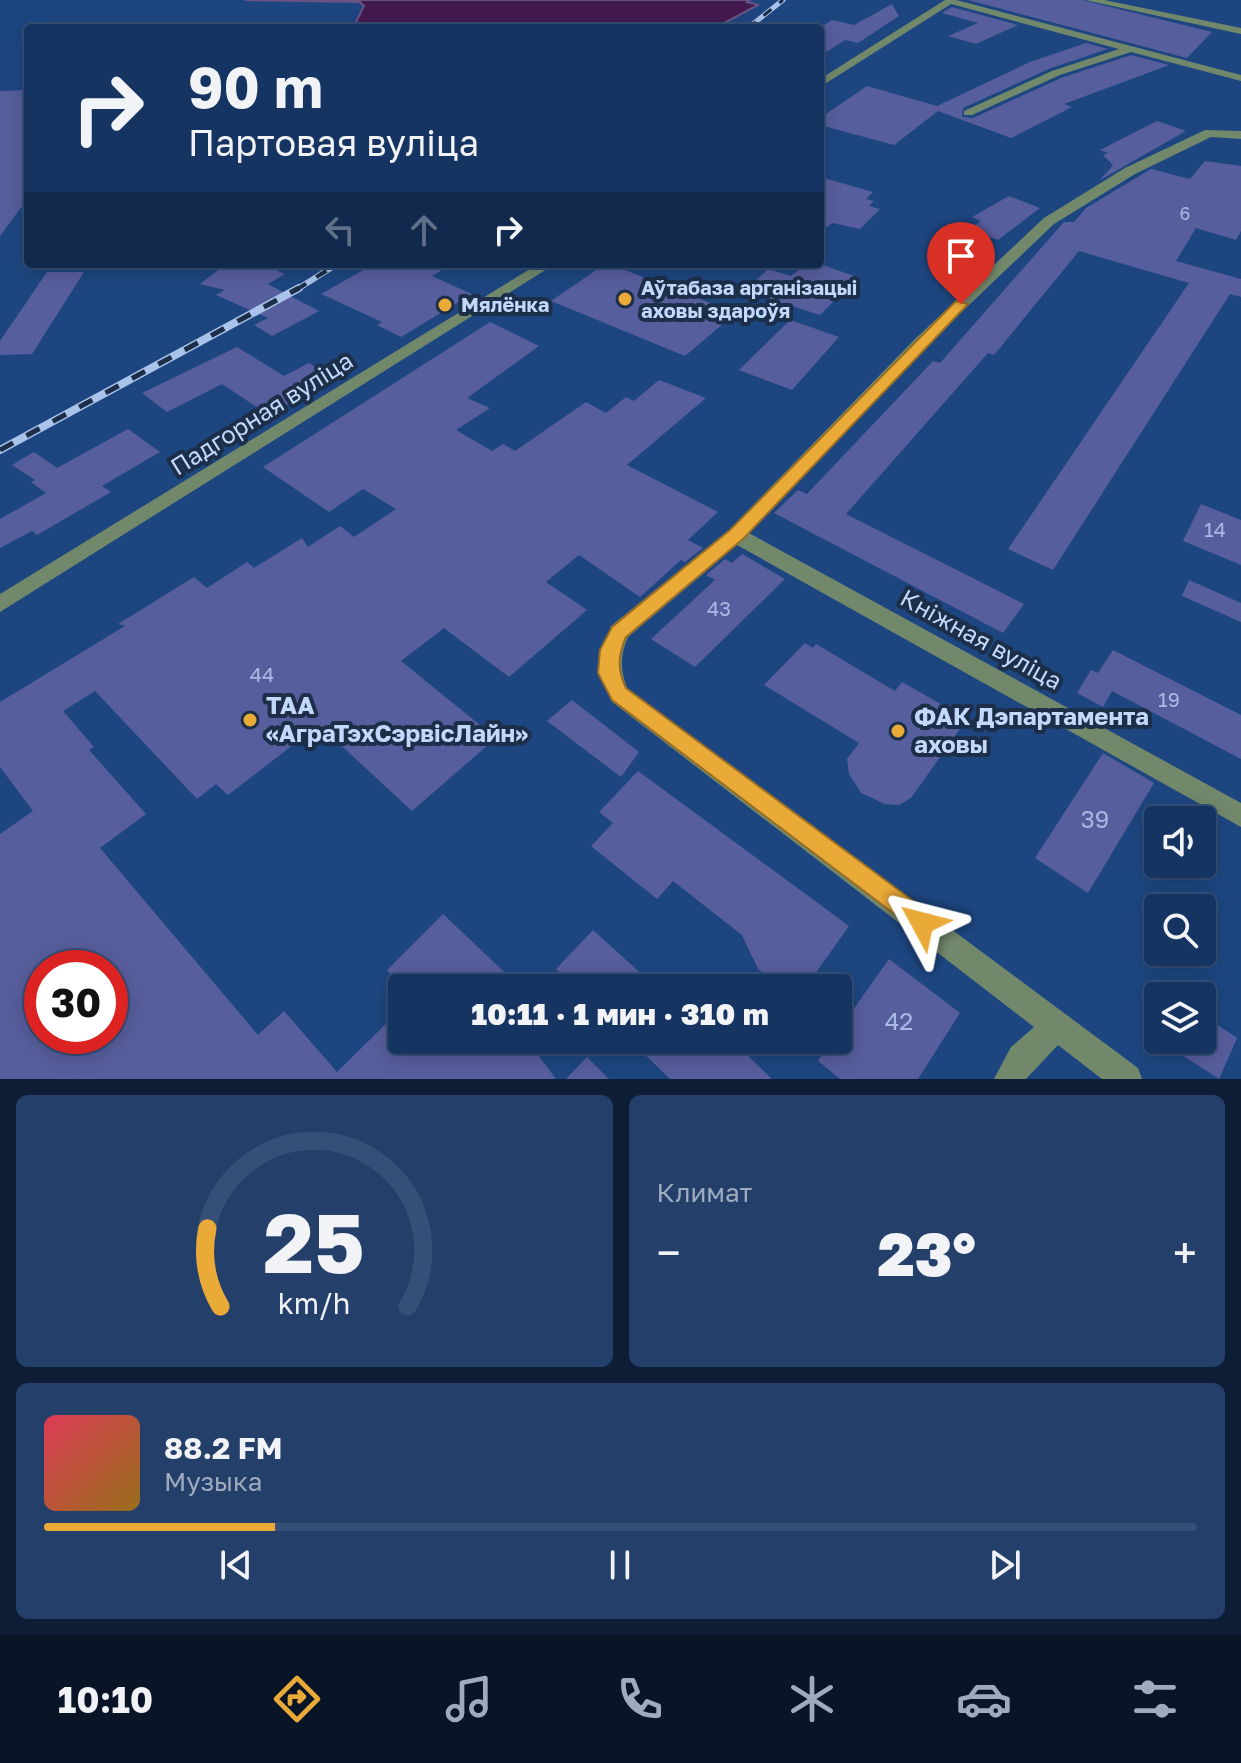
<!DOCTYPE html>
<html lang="ru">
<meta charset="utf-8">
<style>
:root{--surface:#163461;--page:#233f6a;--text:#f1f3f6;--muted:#9eaabd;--line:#354f76;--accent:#eaaa38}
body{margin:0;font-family:"Golos Text",sans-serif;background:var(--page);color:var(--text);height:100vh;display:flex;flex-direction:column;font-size:30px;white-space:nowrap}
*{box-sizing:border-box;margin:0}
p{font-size:26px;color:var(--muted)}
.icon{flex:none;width:44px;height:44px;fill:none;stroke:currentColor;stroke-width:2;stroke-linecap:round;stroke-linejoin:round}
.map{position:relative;height:1079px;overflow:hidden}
.sheet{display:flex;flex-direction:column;gap:16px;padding:16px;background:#0c1d35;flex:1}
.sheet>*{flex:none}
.top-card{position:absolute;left:24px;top:24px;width:800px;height:244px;border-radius:8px;box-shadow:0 4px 20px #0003,0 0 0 2px var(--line);background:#163461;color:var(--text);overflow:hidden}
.buttons{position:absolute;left:1144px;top:806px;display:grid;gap:16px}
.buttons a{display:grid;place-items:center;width:72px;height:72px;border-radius:8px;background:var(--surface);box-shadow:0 4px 20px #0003,0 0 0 2px var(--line);font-size:40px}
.speed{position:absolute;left:24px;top:950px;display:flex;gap:16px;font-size:40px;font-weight:700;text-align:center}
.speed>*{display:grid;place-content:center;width:104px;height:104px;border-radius:50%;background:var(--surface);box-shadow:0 4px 20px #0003,0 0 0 2px var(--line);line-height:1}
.speed .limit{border:12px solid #d22;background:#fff;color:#111}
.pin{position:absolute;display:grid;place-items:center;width:68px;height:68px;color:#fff;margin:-82px -34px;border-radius:50% 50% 50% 0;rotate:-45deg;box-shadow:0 0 8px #0007}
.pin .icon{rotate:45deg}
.me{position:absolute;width:88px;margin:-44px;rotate:308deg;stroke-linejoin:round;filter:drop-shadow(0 0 6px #0008)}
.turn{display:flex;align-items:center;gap:28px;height:168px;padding:0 32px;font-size:36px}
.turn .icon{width:104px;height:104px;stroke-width:2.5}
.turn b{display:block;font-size:56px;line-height:68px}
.lanes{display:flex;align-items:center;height:76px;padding:0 32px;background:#0003;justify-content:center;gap:40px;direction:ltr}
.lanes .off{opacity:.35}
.big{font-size:60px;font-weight:800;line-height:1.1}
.sheet .card{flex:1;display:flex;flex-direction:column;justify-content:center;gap:12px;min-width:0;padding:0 28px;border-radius:12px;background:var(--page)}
.sheet .dial{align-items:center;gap:0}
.dial svg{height:208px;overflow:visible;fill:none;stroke:var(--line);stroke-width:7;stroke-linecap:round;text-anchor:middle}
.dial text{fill:var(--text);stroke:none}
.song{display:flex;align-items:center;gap:24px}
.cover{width:96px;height:96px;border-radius:12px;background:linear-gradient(135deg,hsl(350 70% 55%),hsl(40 70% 35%))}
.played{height:8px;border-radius:4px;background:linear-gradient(90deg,var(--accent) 20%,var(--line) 20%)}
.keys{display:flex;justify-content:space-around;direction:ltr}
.heat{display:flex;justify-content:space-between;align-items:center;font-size:44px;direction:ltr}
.sheet .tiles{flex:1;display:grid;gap:16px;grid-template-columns:1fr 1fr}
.card:last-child{grid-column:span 2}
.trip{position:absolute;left:388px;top:974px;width:464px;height:80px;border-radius:8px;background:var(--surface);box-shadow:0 4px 20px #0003,0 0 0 2px var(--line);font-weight:800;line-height:80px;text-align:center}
.tab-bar{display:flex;height:128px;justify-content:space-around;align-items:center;background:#091527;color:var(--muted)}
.tab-bar .icon{width:56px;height:56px}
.tab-bar .on{color:var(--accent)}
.tab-bar b{font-size:36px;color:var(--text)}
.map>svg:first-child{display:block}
</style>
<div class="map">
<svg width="1241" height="1079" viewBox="0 0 1241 1079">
<rect width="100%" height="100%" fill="#1d4681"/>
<path fill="#431a50" stroke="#695384" stroke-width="2" d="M245,0H750L747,2L758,5L715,28H353L364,6L360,2Z"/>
<path fill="#575e9d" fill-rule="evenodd" d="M968,0H1082L1212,32L1187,58Z
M892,4L899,16L858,43L845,40L820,56V28L832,20L854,25Z
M952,7L1018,25L976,44L948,36L978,23L942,13Z
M1086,43L1108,49L1051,68L963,108L962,117L973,118L1061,78L1131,55L1169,65L1064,104L1072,107L1011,138L938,111L894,145L820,125V118L867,86L937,106L1030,62Z
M28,90V198L0,236V91Z
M1157,121L1186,131L1100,180L1113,165L1103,155L1108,153L1100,150Z
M1205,161L1241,166V231L1236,240L1196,228L1176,261L1241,279V297L1230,294L1053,570L1008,549L1189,283L1079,251L994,355L988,353L846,514L1024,604L1003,633L774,513L798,490L807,494L933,361L940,363L1064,222H1074L1086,208L1151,169L1190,179Z
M820,177L873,192L866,199L874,201L869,206L880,209L860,229L832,223L820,233Z
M1009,196L1040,208L998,240L969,229L981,221L972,217Z
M226,264H262L285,274L268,284L319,311L272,336L254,325L268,318L216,295L225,290L200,284Z
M374,264H452L432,276L472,294L401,337L377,325L382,322L321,294Z
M605,264H609L736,313L685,356L551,301Z
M806,264H820L854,276L835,292L841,294L820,315L745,291L768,269L791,276Z
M47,272H84L32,354L0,355V341Z
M790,320L839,337L792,390L739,370Z
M490,322L539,346L467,398L490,408L456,430L492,451L503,444L515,451L586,402L606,413L626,397L634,401L659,380L706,398L627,465L718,512L688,540L703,548L685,562L681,560L640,597L579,555L546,582L587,610L509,677L444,628L401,661L496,738L412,811L319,725L228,795L216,784L197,799L95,691L63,711L94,747L89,750L146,814L100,848L258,1035L284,1011L337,1072L402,1008V1040H527L556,1079H0V834L33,811L0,767V702L125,626L118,624L194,577L207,588L247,562L254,568L302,538L308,547L340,526L354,537L396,509L363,489L329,512L263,467ZM42,968H110V1036H42Z
M237,347L284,376L309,363L333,378L269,415L222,384L167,412L142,393Z
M128,429L160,452L102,486L111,492L37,535L32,531L0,548V519L46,493L31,482L35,480L12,465L34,452L57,468Z
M1201,504L1241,520V565L1183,541Z
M742,554L785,579L695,667L651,639L715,580L706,575L725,559L732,563Z
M1189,580L1241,603V622L1182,596Z
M805,643L813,648L816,644L895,691L902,682L967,719L911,798L899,805L885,804L861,793L849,774L847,759L859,743L764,685Z
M1113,650L1241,715V759L1112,691L1103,707L1077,693L1091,670L1098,673Z
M572,700L639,752L621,777L547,721Z
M1103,753L1154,783L1088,893L1035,858Z
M638,771L849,926L805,988H782L758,969L742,935L673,881L657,899L591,846L613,823L599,812Z
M443,914L521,988H403L387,970Z
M593,930L657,988H575L556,969Z
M889,959L960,1013L918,1079H840L818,1061L832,1040H838V1031Z
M1202,1014L1237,1038L1219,1079L1179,1053L1185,1040H1202Z
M630,1040H732L772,1079H670Z
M587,1057L609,1079H566Z"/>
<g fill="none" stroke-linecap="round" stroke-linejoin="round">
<path fill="#72886b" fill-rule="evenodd" d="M945,0H956L1241,75V81L1131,52L1060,75L972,115H964V111L1052,71L1119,49L951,4L820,87V79Z
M1085,0H1104L1241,28V34Z
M1205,130L1241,131V139L1211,137L1135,174L1054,224L926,346L749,533L1241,803V827L737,545L628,637C620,655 620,670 627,688L1138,1068L1142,1079H1102L1058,1045L1026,1079H994L1011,1047L1034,1027L611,701L599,663L611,626L729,530L914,340L1044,218L1125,168Z
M538,264H555L0,612V594Z"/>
<defs>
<path id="rail-far2" d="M748,28L783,0"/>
<path id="rail-far1" d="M296,290L337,264"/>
<path id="rail" d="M0,450L299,288"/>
</defs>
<use href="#rail-far2" stroke="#a9c3ea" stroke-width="5"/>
<use href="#rail-far1" stroke="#a9c3ea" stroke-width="6"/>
<use href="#rail" stroke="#a9c3ea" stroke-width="8"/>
<use href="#rail-far2" stroke="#1c2e48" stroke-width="3" stroke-dasharray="10" stroke-linecap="butt"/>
<use href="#rail-far1" stroke="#1c2e48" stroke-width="4" stroke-dasharray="12" stroke-linecap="butt"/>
<use href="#rail" stroke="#1c2e48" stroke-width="5" stroke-dasharray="15" stroke-linecap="butt"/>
</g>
<path fill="#eaaa38" stroke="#986e24" stroke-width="2" d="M956,301L968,304L743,539L626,637C618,655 617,670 626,688L931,914L934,923L931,932L922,935L612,700L598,673L600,650L612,627L730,530Z"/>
<g fill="#eaaa38" stroke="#1c2e48" stroke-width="3">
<circle cx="625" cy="299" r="8"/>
<circle cx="445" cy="305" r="8"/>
<circle cx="250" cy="720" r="8"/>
<circle cx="898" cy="731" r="8"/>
</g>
<g text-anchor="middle" stroke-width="8" stroke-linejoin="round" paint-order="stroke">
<g font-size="18" fill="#a7bae4">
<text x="1185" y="220">6</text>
</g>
<g font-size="20" font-weight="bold" fill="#c2d9fc" stroke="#1c2e48" text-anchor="start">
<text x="641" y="295">Аўтабаза арганізацыі<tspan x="641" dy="23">аховы здароўя</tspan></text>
<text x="461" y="312">Мялёнка</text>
</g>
<g font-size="20" fill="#a7bae4">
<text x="1215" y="537">14</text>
<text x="719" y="616">43</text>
<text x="262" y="682">44</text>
<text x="1169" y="707">19</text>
</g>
<g font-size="24" fill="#c2d9fc" stroke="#1c2e48">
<text transform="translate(262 414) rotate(-32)" y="8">Падгорная вуліца</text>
<text transform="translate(981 640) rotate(29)" y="8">Кніжная вуліца</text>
</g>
<g font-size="24" font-weight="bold" fill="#c2d9fc" stroke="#1c2e48" text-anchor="start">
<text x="266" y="714">ТАА<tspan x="266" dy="28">«АграТэхСэрвісЛайн»</tspan></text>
<text x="914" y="725">ФАК Дэпартамента<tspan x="914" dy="28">аховы</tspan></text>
</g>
<g font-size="24" fill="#a7bae4">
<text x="1095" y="828">39</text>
<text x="899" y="1030">42</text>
</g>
</g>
</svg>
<div class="buttons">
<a><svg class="icon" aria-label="sound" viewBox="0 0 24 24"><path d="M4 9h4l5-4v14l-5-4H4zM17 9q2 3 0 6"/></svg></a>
<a><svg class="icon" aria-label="search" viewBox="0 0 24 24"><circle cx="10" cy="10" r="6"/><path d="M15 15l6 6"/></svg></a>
<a><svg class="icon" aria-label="layers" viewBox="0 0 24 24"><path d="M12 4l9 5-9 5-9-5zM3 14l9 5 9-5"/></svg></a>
</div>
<div class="speed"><div class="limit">30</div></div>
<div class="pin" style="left:961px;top:304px;background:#d93025"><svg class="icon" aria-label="arrive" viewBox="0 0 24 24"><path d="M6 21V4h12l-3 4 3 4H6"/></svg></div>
<svg class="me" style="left:922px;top:923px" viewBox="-20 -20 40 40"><path d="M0-17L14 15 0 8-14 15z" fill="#eaaa38" stroke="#fff" stroke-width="4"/></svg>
<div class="trip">10:11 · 1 мин · 310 m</div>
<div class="top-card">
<div class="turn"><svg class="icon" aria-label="right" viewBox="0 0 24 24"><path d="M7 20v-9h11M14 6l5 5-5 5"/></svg><div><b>90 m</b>Партовая вуліца</div></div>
<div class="lanes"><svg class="icon off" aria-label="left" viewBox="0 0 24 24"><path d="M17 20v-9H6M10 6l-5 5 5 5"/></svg><svg class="icon off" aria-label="ahead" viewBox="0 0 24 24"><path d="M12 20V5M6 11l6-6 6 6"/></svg><svg class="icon" aria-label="right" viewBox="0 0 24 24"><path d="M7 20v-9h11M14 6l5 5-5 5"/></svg></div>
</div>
</div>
<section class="sheet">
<div class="tiles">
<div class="card dial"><svg viewBox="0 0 100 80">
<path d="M14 69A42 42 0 1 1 86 69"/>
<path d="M14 69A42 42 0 0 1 9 39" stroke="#eaaa38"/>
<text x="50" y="56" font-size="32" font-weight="700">25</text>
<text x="50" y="72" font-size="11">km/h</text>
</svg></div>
<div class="card"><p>Климат</p>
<div class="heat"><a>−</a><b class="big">23°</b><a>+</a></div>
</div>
<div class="card">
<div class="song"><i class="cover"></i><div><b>88.2 FM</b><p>Музыка</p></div></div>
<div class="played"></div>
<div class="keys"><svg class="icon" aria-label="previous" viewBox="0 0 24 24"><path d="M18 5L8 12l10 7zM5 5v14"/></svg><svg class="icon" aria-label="pause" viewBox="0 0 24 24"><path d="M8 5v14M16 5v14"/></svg><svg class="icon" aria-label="next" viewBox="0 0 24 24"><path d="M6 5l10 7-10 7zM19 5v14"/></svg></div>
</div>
</div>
</section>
<nav class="tab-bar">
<b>10:10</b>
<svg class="icon on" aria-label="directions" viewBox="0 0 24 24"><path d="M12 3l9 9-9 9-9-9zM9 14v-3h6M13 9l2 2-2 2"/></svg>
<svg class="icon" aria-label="music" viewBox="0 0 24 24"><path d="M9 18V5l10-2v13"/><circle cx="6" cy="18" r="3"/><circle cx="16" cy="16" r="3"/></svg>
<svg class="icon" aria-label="phone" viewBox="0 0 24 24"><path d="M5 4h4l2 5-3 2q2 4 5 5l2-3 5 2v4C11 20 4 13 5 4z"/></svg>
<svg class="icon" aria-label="climate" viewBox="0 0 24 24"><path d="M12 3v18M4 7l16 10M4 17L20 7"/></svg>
<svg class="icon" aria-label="car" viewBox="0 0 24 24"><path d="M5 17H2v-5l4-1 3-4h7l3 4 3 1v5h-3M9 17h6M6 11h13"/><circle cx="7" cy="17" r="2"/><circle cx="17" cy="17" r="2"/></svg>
<svg class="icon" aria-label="filters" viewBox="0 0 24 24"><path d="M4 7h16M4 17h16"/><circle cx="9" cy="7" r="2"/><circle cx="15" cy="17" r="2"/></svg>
</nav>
